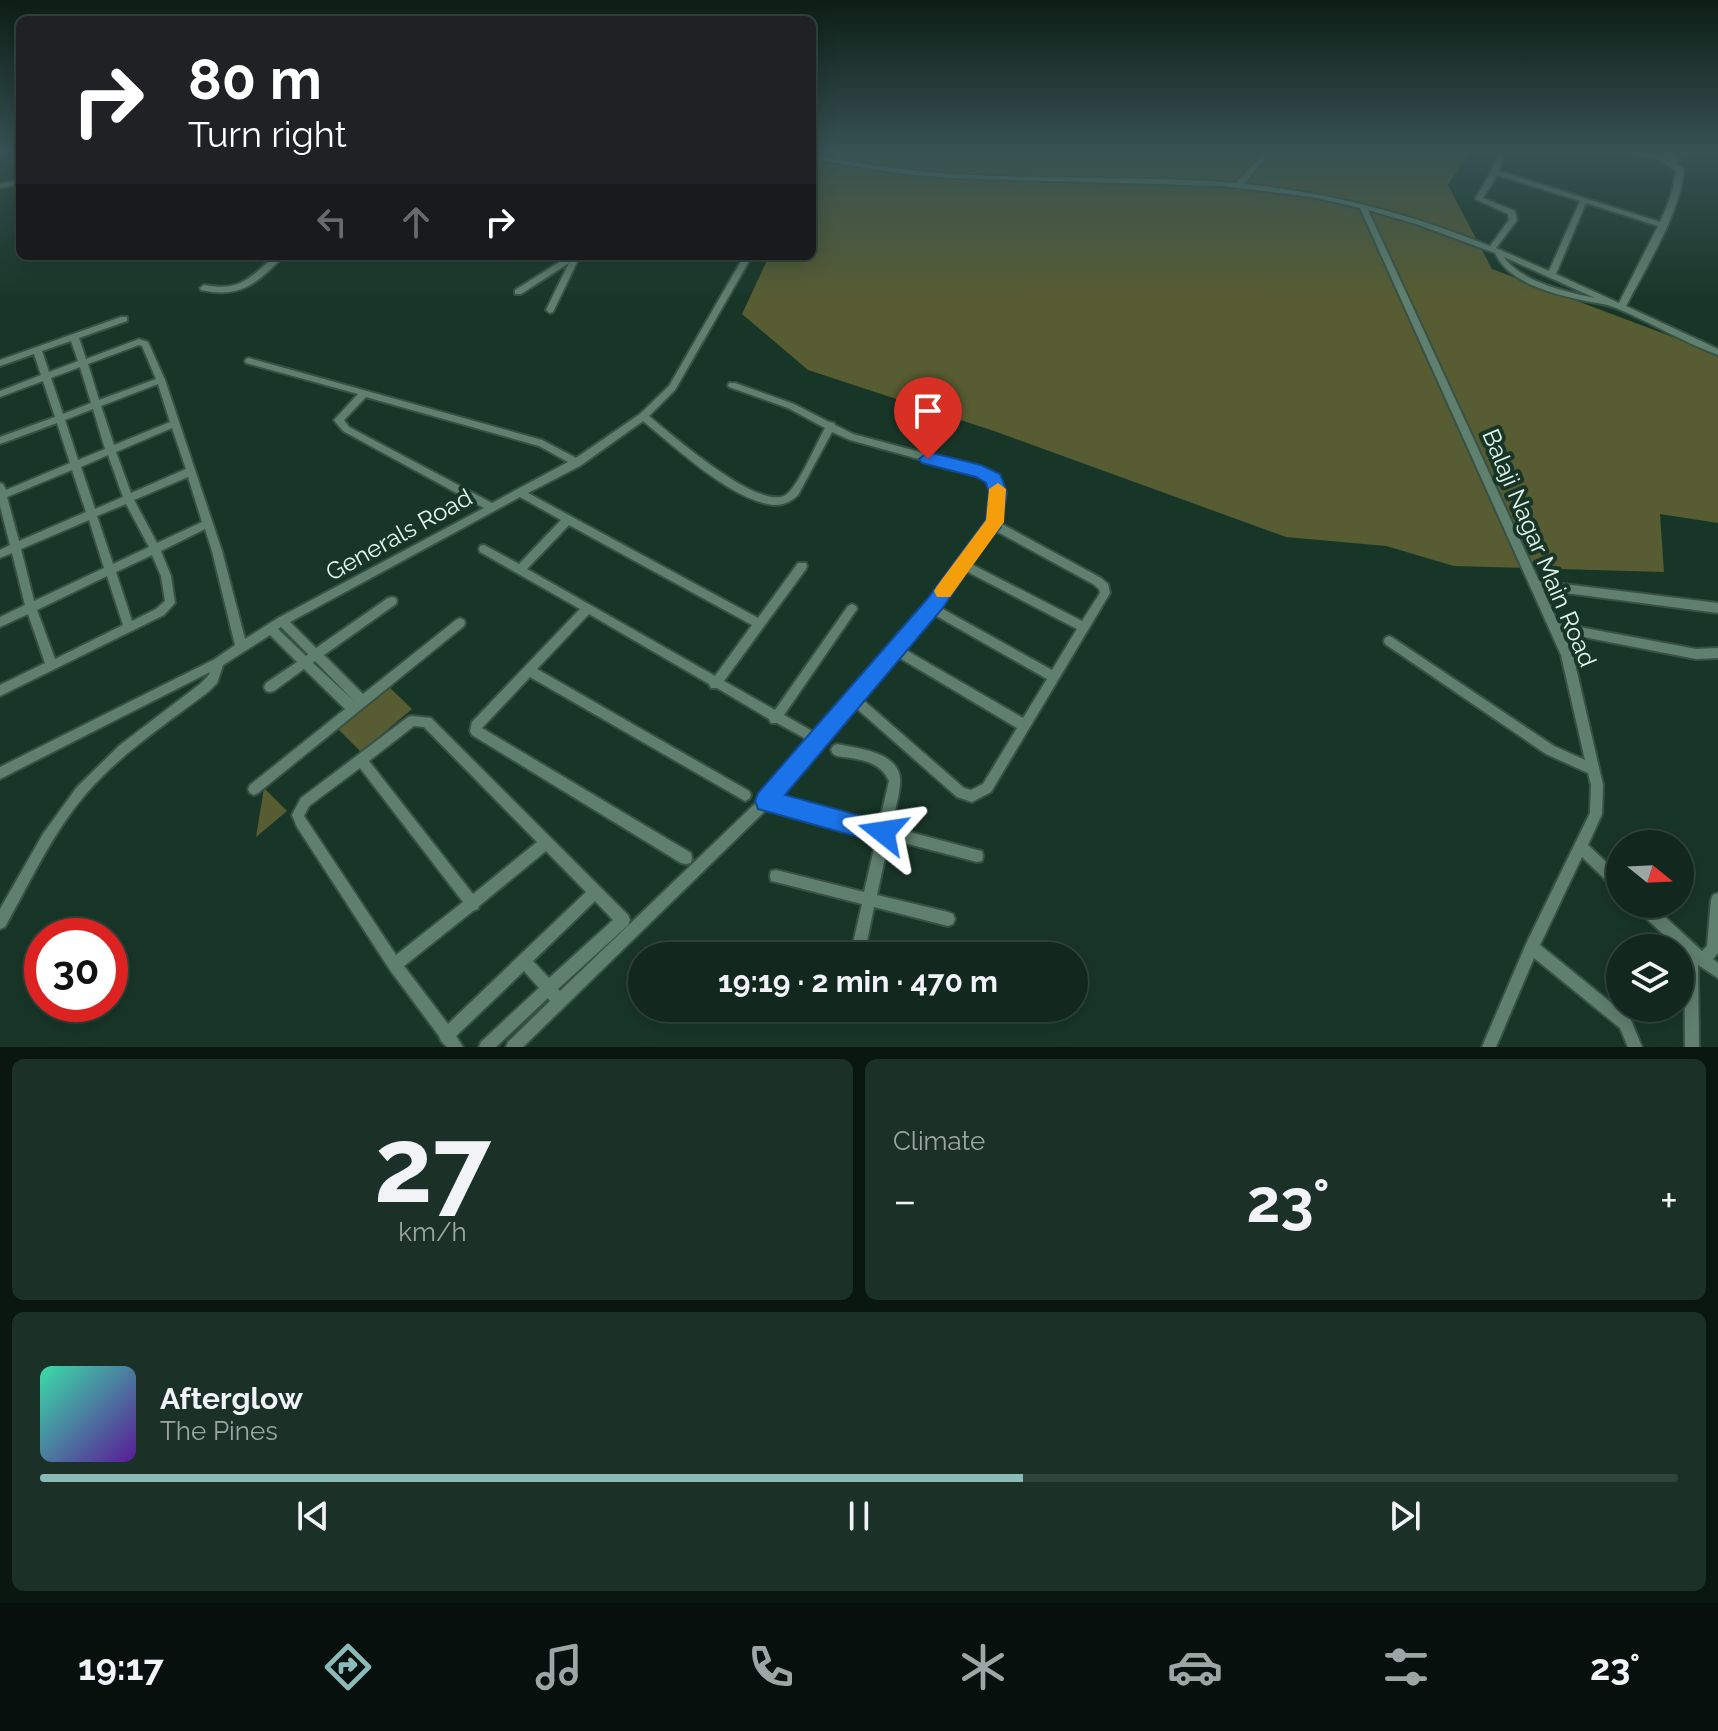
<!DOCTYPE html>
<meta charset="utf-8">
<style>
:root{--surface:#12281e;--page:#1b3027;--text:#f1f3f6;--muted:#9ca6a4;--line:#31443c;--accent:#8bbbb9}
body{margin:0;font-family:Raleway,sans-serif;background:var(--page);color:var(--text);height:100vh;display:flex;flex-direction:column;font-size:30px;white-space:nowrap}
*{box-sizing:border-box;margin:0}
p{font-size:26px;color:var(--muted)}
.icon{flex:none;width:44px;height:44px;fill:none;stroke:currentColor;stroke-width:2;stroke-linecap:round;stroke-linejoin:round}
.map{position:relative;height:1047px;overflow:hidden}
.panel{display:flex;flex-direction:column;gap:12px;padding:12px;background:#0a1610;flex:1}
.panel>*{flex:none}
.guide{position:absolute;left:16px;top:16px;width:800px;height:244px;border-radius:12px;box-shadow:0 4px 20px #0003,0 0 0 2px var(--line);background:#202124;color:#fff;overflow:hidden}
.needle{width:52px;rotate:108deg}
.tools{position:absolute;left:1606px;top:830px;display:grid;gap:16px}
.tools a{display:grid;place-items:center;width:88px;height:88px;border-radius:50%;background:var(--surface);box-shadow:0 4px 20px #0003,0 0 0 2px var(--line);font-size:40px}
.speed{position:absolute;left:24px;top:918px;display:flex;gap:16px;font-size:40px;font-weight:700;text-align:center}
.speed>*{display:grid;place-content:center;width:104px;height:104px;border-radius:50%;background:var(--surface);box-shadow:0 4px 20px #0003,0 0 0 2px var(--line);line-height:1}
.speed .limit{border:12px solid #d22;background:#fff;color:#111}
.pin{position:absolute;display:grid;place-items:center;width:68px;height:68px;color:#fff;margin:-82px -34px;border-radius:50% 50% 50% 0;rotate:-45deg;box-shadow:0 0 8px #0007}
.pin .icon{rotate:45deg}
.me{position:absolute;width:88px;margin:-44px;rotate:285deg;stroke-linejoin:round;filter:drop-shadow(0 0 6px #0008)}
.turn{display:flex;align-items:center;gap:28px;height:168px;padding:0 40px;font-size:36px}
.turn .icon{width:104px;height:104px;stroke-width:2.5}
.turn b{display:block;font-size:56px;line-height:68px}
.lanes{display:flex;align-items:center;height:76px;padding:0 40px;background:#0003;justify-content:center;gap:40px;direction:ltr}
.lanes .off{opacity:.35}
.big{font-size:60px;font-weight:700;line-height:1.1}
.panel .tile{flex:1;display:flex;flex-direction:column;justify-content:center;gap:12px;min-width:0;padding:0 28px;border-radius:12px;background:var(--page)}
.panel .dial{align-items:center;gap:0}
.dial b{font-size:104px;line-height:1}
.song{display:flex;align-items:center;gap:24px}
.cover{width:96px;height:96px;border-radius:12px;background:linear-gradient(135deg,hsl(160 70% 55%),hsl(270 70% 35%))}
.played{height:8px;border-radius:4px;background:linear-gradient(90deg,var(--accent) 60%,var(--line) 60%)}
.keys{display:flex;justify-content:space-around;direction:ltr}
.heat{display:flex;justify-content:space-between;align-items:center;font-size:44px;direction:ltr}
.panel .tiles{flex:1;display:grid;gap:12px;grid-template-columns:1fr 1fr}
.tile:last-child{grid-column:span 2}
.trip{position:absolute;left:628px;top:942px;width:460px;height:80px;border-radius:40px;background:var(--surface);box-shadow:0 4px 20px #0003,0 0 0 2px var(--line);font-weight:700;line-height:80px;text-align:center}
.tab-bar{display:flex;height:128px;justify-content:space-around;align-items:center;background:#07100c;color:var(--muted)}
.tab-bar .icon{width:56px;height:56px}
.tab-bar .active{color:var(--accent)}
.tab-bar b{font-size:36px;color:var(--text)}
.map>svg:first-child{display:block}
</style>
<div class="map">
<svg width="1718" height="1047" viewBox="0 0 1718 1047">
<rect width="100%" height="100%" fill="#183628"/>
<path fill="#575c32" d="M826,152H1469L1448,185L1492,269L1718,354V523L1660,514L1664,572L1454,566L1386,546L1286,537L994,431L808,370L742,314L769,256H812V174Z
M387,685L412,709L361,752L336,727Z
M264,788L287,811L256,837Z"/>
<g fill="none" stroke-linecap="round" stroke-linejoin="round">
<defs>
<path id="minor" d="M1264,152H1271L1244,184C1328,192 1411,214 1490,246L1509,220L1508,214L1475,199L1491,172L1499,152H1505L1499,171L1660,222C1668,205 1674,189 1676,171L1660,159L1629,154L1626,152C1641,152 1656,154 1672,154C1680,154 1690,152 1698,152L1677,157L1679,160L1675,162L1684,170C1679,216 1647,265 1626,306L1718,349V355C1683,342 1650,322 1616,308C1607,304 1596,303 1586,301C1555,294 1509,284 1495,253L1416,224L1368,210L1539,581L1718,603V613L1543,590L1558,623L1696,649L1718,648V658L1696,659L1563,633L1573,655L1603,785L1602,814L1588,845L1620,875V891L1615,889L1582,857L1540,945L1630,1018L1642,1047H1628L1620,1028L1534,958L1496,1047H1482L1527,942L1590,813L1591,785L1588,773L1546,754L1385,644L1384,641L1385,638L1389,636L1393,638L1554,746L1585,760L1561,655L1360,208L1312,197L1222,186L950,178L898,173L812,159V155C858,163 904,171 951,174C1046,180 1141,175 1236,183ZM1497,175L1580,201L1549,271L1496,248L1517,220L1515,211L1483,198ZM1586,203L1658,226L1619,303L1556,274ZM1504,257L1595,298C1567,292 1521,282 1504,257Z
M20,180V184L0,188V184Z
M275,256H284C257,283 241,299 201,290L200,288L204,285C241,292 249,278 275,256Z
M569,256H580L553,312L550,313L546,310L569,263L521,294H515V290Z
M744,256H752L675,390L649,416C671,434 755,508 784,496C797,490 817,442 825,428L788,408L729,387L728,385L729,383H735L794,404L829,422L834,423L835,425L853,434L990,471L1002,485L1000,523L1101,578L1108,584L1110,593L991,792L972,802L957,797L855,707L777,798L879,824L889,781C880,760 857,759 837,756L833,754L831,750L833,746L837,744C859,749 903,752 900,784C899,798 894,813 891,827L977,850L982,851L983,856L982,861L977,862L889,839L877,895L948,912L953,914L955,919L953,924L948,926L874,907L864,956H850L862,904L776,882L771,881L770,876L771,871L776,870L864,892L877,836L768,808L523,1047H506L508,1042L550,1001L548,998L496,1047H479L481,1042L539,988L524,971L456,1036L463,1047H447L441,1041L439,1036L390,970L297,827L292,815L301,798L408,717L412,716L431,718L628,915L630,920L628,925L558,989L560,991L762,797L814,739L931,601L973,540L990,521L992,486L984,477L850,440L832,432L798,495C792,501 784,505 775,505C733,502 675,447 643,421L580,466L528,493L758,618L798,563H806L807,566L806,569L724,681L775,710L848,606L852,604L856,606L857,609L784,715L812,731L814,735L812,739L808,740L777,723H771L769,719L717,688H711L709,684L589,614L537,669L749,791L751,795L749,799L745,801L530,677L482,728L691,853L692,858L691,863L686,864L681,863L472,735L470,731L472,722L580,609L480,552L479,549L480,546L484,545L519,564L561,520L520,497L290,622L316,648L388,598L392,597L396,598L397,601L396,604L324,655L363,694L456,620L460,618L464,620L465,623L464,626L258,793L254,795L250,793L248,789L250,785L345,709L304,669L274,691L270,692L266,691L264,687L266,683L297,662L270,635L223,665L217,683L208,692C166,724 120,754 85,795C52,834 30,882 5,927L0,929V909L43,834L77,787L120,745L200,684L208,676L210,672L0,779V767L215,659L235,645L212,551L205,529L161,551L171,576L175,603L164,615L0,696V685L45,663L28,614L0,627V617L25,605L12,553L0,558V550L10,545L0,506V483L3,484L6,490L70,463L57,423L0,444V437L55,417L43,381L0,397V391L41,375L34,354L0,366V360L121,317H127V321L79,338L86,359L139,339L148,342L149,344L165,380L222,551L245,639L278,618L484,508L343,431L334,420L358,394L246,363L245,361L246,359L249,358L542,440L576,458L640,414L669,386ZM71,341L78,361L49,372L42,351ZM139,345L142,346L156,379L99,400L88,364ZM80,367L91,403L63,414L51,378ZM158,384L170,422L114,445L101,406ZM366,397L539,446L568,462L492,503L349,427L344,420ZM93,409L105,449L78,460L65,420ZM172,428L186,469L131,493L116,452ZM108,455L123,497L95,509L81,467ZM72,470L86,512L19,541L7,497ZM188,477L202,522L157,543L134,500ZM126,504L149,547L113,564L97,516ZM89,520L104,568L34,601L21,549ZM569,525L752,625L715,676L527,569ZM994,530L1093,584L1099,589L1100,593L1082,621L969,563ZM152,555L161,576L165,601L156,609L132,621L116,572ZM964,570L1077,629L1052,670L939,607ZM107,576L123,625L55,659L37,610ZM933,614L1047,679L1023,718L904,649ZM281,627L308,654L306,656L278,629ZM898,657L1017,728L983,784L971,790L964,788L862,699ZM315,661L354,701L313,663ZM414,726L424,727L537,842L473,894L369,761ZM360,768L463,902L396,955L304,816L309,806ZM546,851L586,892L448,1024L404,966L473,911L478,909L479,906ZM595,901L613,920L549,978L533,961Z
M1718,893V953L1713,959L1718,963V978L1698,965L1699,1047H1685L1684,954L1680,948H1678L1636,909L1634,904H1651L1702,951L1707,946L1711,900L1713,895Z"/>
</defs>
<use href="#minor" stroke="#375145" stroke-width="4"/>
<use href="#minor" fill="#60806f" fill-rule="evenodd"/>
</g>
<linearGradient id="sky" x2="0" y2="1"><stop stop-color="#0d1e16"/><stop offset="0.51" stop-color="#375253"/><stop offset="1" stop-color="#375253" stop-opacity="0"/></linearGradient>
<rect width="1718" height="298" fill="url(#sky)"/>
<path fill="#1a73e8" stroke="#114b97" stroke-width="2" d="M928,452L981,465L1000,474L1007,492L1001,527L983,548L942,609L785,795L891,824L895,832L891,840L883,844L758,809L755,801L758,793L928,598L986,520L989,492L986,483L976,477L922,463L919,459Z"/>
<path fill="#f59e0b" d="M998,483L1006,489L1004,522L950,597H937L934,591L937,586L986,520L989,489Z"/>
<g text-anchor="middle" stroke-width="8" stroke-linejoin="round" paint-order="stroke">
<g font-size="24" fill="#e4f6ec" stroke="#183628">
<text transform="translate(399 535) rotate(-29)" y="8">Generals Road</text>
<text transform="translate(1539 548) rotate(67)" y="8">Balaji Nagar Main Road</text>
</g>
</g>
</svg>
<div class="tools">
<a><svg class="needle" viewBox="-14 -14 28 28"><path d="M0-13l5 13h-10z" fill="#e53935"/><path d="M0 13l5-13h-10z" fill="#9ca6a4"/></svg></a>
<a><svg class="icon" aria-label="layers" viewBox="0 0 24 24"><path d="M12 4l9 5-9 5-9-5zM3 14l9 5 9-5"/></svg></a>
</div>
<div class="speed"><div class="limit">30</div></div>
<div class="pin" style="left:928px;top:459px;background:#d93025"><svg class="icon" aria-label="arrive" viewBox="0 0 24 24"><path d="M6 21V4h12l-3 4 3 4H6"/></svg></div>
<svg class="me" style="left:883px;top:832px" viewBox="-20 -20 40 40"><path d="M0-17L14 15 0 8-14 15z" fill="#1a73e8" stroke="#fff" stroke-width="4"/></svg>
<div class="trip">19:19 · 2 min · 470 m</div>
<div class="guide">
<div class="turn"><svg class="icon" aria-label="right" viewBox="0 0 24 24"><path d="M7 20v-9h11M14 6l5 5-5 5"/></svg><div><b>80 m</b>Turn right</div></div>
<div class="lanes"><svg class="icon off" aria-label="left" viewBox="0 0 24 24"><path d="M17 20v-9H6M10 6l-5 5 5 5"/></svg><svg class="icon off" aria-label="ahead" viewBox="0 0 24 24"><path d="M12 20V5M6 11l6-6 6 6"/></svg><svg class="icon" aria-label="right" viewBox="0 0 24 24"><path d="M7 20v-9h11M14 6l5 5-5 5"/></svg></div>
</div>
</div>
<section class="panel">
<div class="tiles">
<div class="tile dial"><b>27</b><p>km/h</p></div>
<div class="tile"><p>Climate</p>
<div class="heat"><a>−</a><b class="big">23°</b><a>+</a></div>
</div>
<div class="tile">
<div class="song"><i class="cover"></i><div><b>Afterglow</b><p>The Pines</p></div></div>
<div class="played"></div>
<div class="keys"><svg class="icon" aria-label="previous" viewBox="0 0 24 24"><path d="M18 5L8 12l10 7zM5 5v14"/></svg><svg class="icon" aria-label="pause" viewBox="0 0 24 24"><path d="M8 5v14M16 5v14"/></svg><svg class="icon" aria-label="next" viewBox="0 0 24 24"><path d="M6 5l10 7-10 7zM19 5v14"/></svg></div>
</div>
</div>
</section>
<nav class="tab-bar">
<b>19:17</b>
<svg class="icon active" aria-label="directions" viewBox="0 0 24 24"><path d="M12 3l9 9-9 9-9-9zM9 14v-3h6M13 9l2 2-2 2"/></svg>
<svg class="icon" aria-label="music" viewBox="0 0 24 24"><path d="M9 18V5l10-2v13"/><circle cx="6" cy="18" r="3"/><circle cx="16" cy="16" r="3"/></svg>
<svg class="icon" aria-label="phone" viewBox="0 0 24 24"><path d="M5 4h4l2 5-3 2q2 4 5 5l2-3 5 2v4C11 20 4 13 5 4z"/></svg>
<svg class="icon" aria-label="climate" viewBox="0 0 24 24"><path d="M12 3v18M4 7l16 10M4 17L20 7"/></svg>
<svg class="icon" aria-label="car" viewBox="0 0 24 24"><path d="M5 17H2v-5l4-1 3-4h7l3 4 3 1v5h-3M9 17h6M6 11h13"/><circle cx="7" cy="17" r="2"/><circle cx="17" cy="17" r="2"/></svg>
<svg class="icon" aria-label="filters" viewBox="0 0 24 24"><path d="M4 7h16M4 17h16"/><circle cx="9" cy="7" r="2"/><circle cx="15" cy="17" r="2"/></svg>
<b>23°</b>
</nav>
